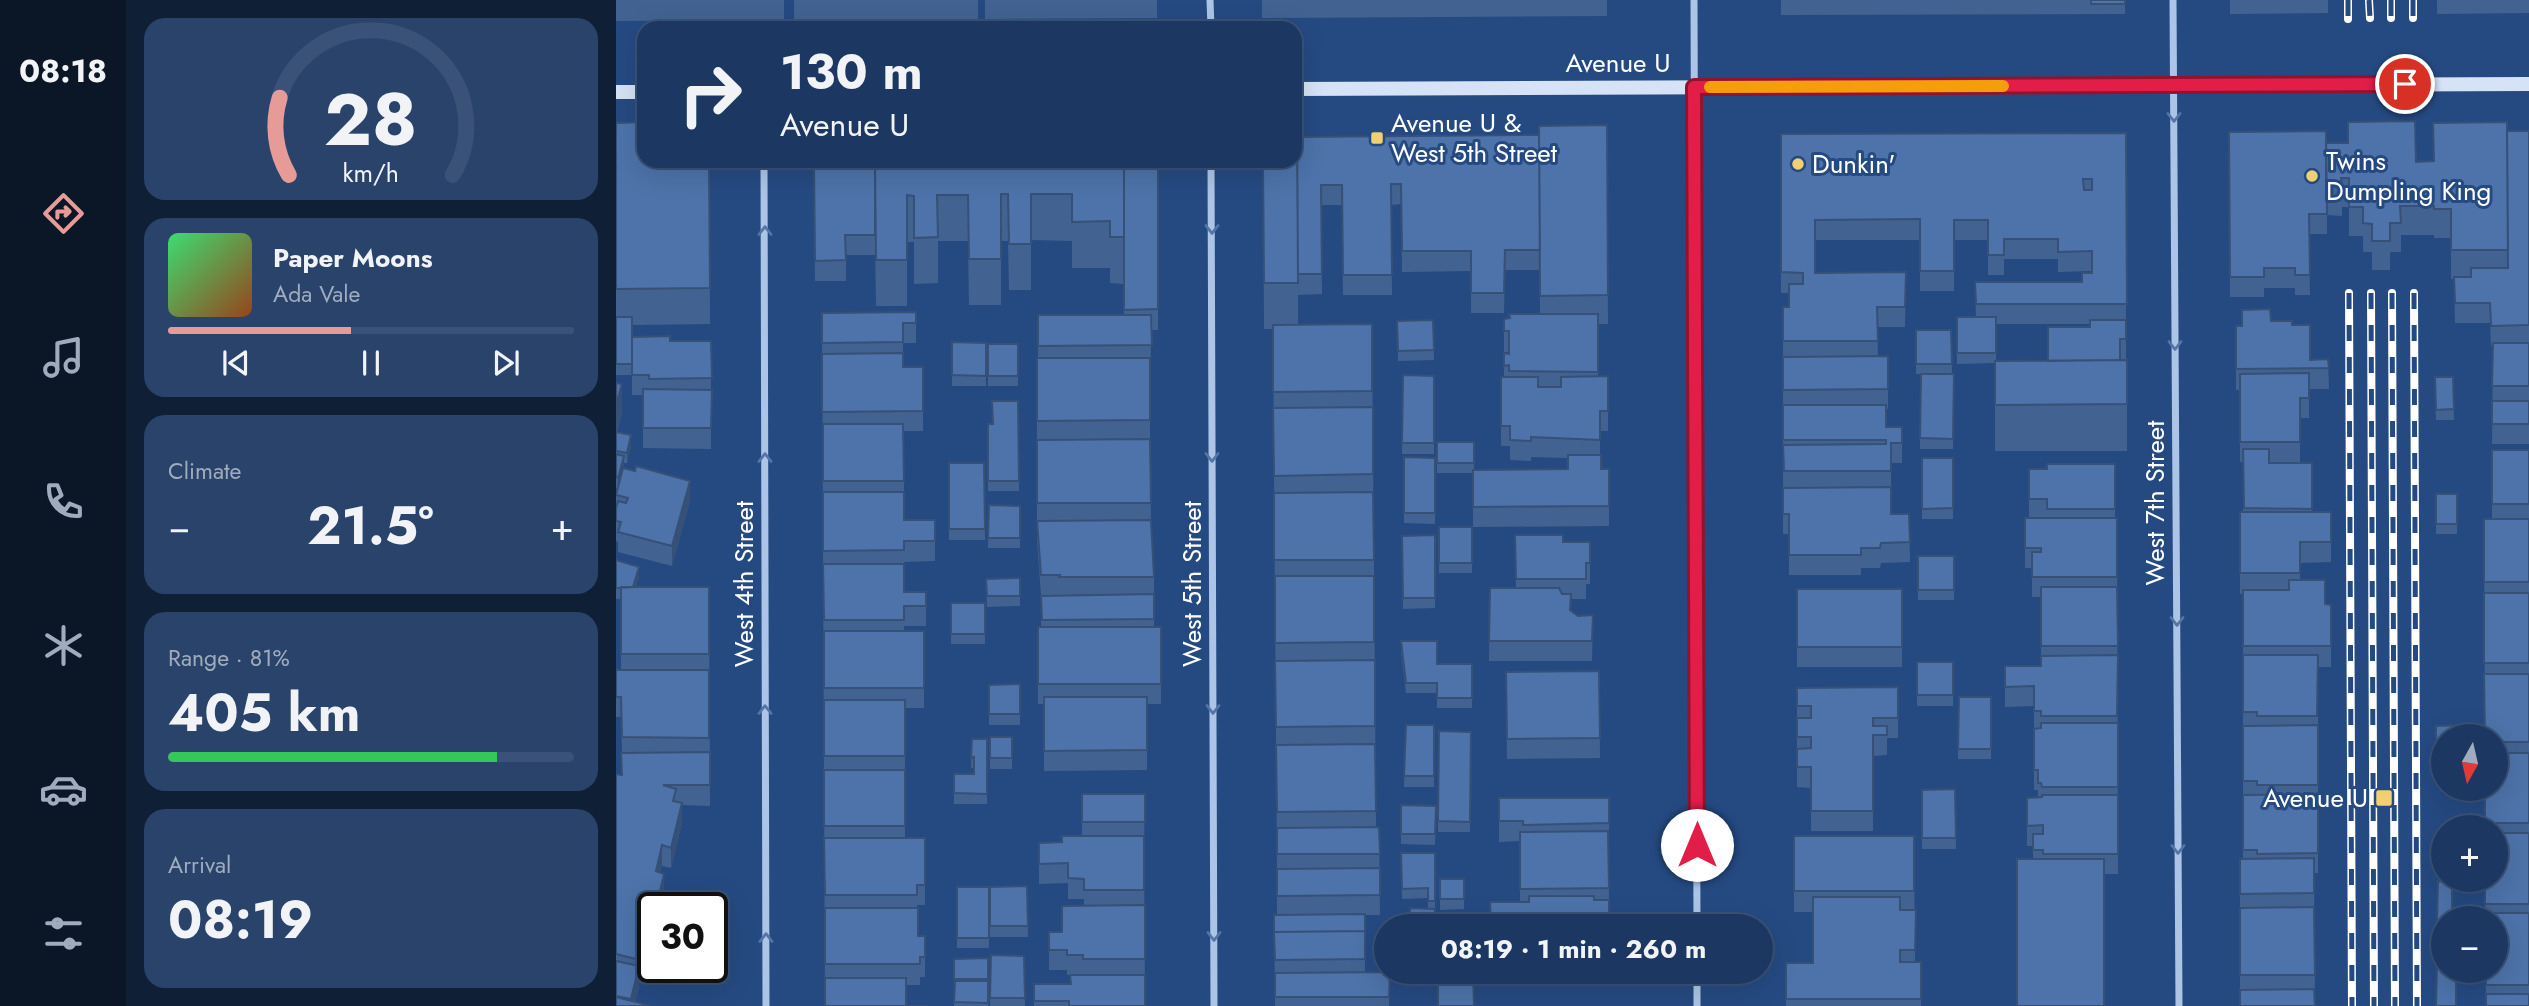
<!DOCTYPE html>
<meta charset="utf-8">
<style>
:root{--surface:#1c3862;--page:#29436b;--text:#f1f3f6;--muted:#a0acbe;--line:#3a5277;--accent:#e69b98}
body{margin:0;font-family:Jost,sans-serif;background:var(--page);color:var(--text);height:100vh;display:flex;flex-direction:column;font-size:26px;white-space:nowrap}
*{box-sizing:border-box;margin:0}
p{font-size:23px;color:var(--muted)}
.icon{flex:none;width:38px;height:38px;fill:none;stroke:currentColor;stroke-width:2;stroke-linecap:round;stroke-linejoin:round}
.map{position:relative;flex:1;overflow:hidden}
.side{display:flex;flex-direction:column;gap:18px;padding:18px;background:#0f1f36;width:490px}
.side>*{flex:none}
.guide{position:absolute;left:21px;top:21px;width:665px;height:147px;border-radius:21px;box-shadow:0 7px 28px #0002,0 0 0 2px var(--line);background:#1c3862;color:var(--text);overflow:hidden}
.needle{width:46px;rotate:188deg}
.controls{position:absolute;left:1815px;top:724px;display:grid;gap:14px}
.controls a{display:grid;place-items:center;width:77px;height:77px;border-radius:50%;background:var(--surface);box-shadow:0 7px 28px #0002,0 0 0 2px var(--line);font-size:35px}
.speed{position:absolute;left:21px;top:892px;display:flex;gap:14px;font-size:35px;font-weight:700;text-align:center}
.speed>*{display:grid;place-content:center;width:91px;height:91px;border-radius:50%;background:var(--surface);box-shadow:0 7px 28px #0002,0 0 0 2px var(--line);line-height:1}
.speed .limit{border:4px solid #111;border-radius:10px;background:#fff;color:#111}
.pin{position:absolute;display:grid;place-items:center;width:60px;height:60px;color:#fff;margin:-30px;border:4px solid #fff;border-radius:50%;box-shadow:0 2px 7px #0007}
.me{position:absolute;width:77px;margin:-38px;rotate:0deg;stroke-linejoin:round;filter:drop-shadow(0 0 5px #0008)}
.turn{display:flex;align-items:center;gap:24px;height:147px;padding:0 28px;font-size:32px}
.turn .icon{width:91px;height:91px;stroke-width:2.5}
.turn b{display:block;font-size:49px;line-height:60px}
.big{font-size:52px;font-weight:700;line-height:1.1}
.side .widget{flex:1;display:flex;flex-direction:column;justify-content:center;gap:10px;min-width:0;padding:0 24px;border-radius:21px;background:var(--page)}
.side .dial{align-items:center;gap:0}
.dial svg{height:182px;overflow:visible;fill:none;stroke:var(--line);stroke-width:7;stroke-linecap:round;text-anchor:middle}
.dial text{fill:var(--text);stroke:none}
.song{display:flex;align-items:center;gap:21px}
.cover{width:84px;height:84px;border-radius:10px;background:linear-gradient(135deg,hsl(140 70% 55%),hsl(20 70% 35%))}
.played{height:7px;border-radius:4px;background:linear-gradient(90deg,var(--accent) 45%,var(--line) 45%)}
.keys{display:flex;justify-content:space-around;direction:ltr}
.heat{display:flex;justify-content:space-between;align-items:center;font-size:38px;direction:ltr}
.charge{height:10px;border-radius:5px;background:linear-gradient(90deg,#34c759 81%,var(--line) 0)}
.trip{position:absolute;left:758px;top:914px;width:399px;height:70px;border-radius:35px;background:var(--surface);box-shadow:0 7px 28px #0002,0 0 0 2px var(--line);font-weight:700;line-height:70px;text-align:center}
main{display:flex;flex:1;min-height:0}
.menu{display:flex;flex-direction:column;width:126px;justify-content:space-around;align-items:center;background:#0b1627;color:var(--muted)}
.menu .icon{width:49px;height:49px}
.menu .on{color:var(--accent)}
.menu b{font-size:32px;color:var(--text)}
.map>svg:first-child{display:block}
</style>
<main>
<nav class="menu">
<b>08:18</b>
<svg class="icon on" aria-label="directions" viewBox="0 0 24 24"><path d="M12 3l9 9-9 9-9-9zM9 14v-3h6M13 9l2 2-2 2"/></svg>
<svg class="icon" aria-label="music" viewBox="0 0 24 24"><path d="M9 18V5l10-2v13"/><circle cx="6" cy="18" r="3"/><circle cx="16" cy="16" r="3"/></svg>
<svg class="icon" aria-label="phone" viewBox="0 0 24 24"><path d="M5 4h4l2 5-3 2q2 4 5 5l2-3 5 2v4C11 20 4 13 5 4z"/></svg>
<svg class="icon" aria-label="climate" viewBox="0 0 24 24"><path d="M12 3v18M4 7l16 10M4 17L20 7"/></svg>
<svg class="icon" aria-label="car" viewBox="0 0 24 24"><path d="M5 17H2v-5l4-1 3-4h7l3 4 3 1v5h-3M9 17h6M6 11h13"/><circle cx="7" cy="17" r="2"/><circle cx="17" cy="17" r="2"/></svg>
<svg class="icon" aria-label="filters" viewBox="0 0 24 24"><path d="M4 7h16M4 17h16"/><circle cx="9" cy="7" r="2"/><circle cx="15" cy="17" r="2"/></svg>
</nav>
<section class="side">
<div class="widget dial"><svg viewBox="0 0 100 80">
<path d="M14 69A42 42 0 1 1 86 69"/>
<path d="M14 69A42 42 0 0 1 10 35" stroke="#e69b98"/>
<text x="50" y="56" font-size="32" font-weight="700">28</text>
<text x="50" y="72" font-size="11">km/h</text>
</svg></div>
<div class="widget">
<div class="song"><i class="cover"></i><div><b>Paper Moons</b><p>Ada Vale</p></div></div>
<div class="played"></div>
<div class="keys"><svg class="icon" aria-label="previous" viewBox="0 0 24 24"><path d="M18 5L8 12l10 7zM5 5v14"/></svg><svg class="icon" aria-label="pause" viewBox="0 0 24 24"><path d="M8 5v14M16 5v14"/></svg><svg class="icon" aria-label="next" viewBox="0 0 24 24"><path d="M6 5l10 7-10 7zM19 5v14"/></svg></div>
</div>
<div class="widget"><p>Climate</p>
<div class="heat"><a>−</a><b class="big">21.5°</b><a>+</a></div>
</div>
<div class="widget"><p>Range · 81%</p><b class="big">405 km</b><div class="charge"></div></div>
<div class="widget"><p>Arrival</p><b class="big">08:19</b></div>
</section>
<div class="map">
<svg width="1913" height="1006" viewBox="0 0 1913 1006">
<rect width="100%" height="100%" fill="#254a82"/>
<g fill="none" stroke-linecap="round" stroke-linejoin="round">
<path stroke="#acc5e7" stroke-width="7" d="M594,0L595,28
M1078,0L1081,926
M1557,0L1563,1006
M148,161L150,1006
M595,161L598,1006
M1081,971V1006"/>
<path stroke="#d6e3f6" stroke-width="14" d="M679,89L1913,84
M0,92H28"/>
<defs>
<path id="rail" d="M1732,0V19
M1753,0L1754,18
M1775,0V18
M1797,0V18
M1733,293L1736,1006
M1755,293L1758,1006
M1776,293L1779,1006
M1798,293L1801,1006"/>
</defs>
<use href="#rail" stroke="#fff" stroke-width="8"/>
<use href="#rail" stroke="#254a82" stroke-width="5" stroke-dasharray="16" stroke-linecap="butt"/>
</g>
<path fill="#426392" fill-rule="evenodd" d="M0,0H168V20L0,21Z
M178,0H362V19L178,20Z
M369,0H541V18L369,19Z
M646,0H991V16L646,18Z
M1165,0H1509V14L1165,15Z
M1614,0H1712V13L1614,14Z
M1821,0H1913V13L1821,14Z
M0,123L93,161L94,324L16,325V337L54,341H95V449L27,448V395H16V375H0Z
M991,125L992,324H982V377L992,376V431H984V455L985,469H993V526L857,527V473H821V442H858V470L952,469V458L915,457V461L894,460V446H885V377H888V353L893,354V352H888V319L924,314V270H889L888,313H855V271L786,272L785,204L775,205L776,295H727L726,205H705L706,294L682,295V325L756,324L760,827H763L764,915H749V972H774L773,1006H659L658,915H661V869L657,329H648L647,161L681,137L923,135Z
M1891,131H1913V444H1876L1877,346H1875L1874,323H1839L1838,279H1835V238H1818V235H1785V252H1774V270H1756V252H1747V236H1733V207H1726V216L1711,215V234H1693L1694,295H1679V288H1648V297H1614L1613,132L1710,143L1800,162L1817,161Z
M1510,133V360L1504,359V360H1511V451H1379V363L1341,364V317H1360L1359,282H1466L1476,273V271L1442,272V259H1388V275H1372V240H1338V291H1304V240H1199V273L1290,272L1289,327H1261L1262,356H1272V409H1270V427H1286V463H1275V514H1293L1294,562L1265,563L1264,568H1245V575H1173V534H1167V327L1173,307V293H1165V134ZM1380,324H1474V327L1432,361H1380Z
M198,161H542V330H535L534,439L535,520L538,577V627H545V704H531V770L428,771V704H422V627H425V596H443V595H425L421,541V358H422V315H508V284L494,283V268H456V241L415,240V290H393L392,241H385V305H353L352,241H322V283L298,284V242H291V306H260L259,236V255H230V281H199Z
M300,312V343H287V367H307V431H288V520H319V561L288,562V592H310V626H288V631H308V708H289V838H309V905H301L302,936H309V977H304V985H290L209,1006L206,313Z
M817,320L818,360L782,361L781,321Z
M1655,321L1676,325L1694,360L1712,359L1713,389H1693V418H1684V462H1653V463H1696V512H1715V562L1684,563V580L1709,604L1715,605V667H1702V873H1698L1699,1006H1624V859H1627V594H1624V512H1627V462H1624V390H1620V326Z
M1300,330H1335L1336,374H1338L1337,449H1304L1305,374H1300Z
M336,342L370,343V386H336Z
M372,344H402V386H372Z
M787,375L818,376V454H786Z
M1819,377H1837L1838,420H1820Z
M0,383L6,413L1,432L15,446L11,463H8L7,468L74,501L56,566L2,552V542L0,541V493L1,488H0Z
M402,401L403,491H372V424H376Z
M1876,450H1913V1006L1870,1005L1869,880H1880V828H1869V789H1880V737H1869L1868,519H1876Z
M788,457L819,458V524L788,523Z
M1306,458H1337V519H1306Z
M333,463H368L369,540H333Z
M1499,464V518H1501L1502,874H1488L1417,859V846H1411V798L1422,797V790H1418V706L1389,707V666H1425V597H1416V568H1409V518H1413V469H1431Z
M1820,494H1841V534H1820Z
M373,505L404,506V548H372Z
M823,527H856V573H823Z
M819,535V608L787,609L786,536Z
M899,535L947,542H974V584H970V599H955V610L962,616L977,615L976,661H873L874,588H900Z
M1302,556H1338V600H1302Z
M0,560L23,577L20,587H93L94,806L66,805V823L55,868L46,866L44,873L48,894L45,908H37V935L29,933L28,938L34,959L28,981L23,980V986L19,1002L0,1006V774L5,775L6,753L5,717H0V670H5V599H0Z
M404,578V606L371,607L370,579Z
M1181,589H1286V667H1181Z
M335,603H369V644H335Z
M785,641L821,664H856V708H821V693H790L785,651Z
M1301,662H1337V706H1301Z
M983,671L984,758L891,759L890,672Z
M404,684V725H373V685Z
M1282,687V738H1271V755L1257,756V831H1195V788L1181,787V688Z
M1343,697H1375V759H1342Z
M790,725H818V787H788Z
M1820,726L1827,737V763H1820Z
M823,731L855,732L854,832H822Z
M374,737H396V769H374Z
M356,739H371V804H338V774H358V768H355Z
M1339,789L1340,849H1306V790Z
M466,794H529L528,843L529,1006H418V984H454L467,975H451V970H433V932H446L468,905V899H452V883L423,884V843L446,842L466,836Z
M883,798H993V926H874L904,902V841L883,842Z
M785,805L820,806L819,845L785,844Z
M1178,836H1298L1299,962H1305V1006H1170V963H1197V912H1178Z
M785,853H819V926L812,908V898L786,899Z
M824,879H848V909L824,910Z
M411,886L412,937H374V887Z
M341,887H373V948H341Z
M1827,919V971L1820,1006V960Z
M375,955L408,956L409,1006H374Z
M372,958V1006H338V959Z
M793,971H820V977L793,976Z
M889,971H978V983L935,984V977H917V984H889Z"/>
<path fill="#365077" d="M6,384V413L0,434V405Z
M15,435V446L11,463V453Z
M8,456V466L2,488V478Z
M74,481V501L56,566V546Z
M23,567V577L17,599V589Z
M66,803V823L55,868V848Z
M46,845V866L40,891V871Z
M48,874V894L45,908H40Z
M29,913V933L23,957V936Z
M34,939V959L28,981V961Z
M23,966V986L18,1006H15V999Z"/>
<path fill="#4d73aa" stroke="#365077" stroke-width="2" fill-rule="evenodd" d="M1475,0H1509V4H1475Z
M679,111H681L682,283H648L647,161H679Z
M1799,121L1800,162L1818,161L1817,123L1891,122L1892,250H1835V209H1818V206H1784L1785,223H1774V241H1756V224L1747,223V207H1733V178H1725L1726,187H1710V143H1732V122Z
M28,122V161H93L94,288L0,289V123Z
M991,125L992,295L924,296L923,126Z
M1710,131L1711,214H1693L1694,275H1679V268H1648V277H1614L1613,132Z
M1891,131H1913V325L1875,326L1874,303H1839L1838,277H1855V268H1892Z
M1510,133L1511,304H1360L1359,282H1466V273H1476V251L1442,252V239H1388V255H1372V220H1338V271H1304V219L1199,220V273L1290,272L1289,307H1261L1262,341H1167V307H1173V284H1187V273L1165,272V134ZM1467,179H1476V190H1468Z
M923,135L924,250H889L888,293H855V251H786L785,184H775L776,275H727L726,185H705L706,274H682L681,137Z
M198,161H259V235H229L230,260L199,261Z
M259,161H508V237H494V221L456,222V194H415V244H393L392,194H385V259H353L352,195H321L322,237L298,238V196L291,195V260H260Z
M508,161H542V309L508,310Z
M1654,309L1655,321H1676V325H1694V360L1712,359L1713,368L1620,369V326H1626V310Z
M300,312V323H287V342L206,343V313Z
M893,314H982V372L893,371V365L888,366V353L893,354V331H888V319L894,318Z
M422,315H535L536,345L422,346Z
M0,317H16V364H0Z
M1341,317H1380V353H1341Z
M817,320L818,350L782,351L781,321Z
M1474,320H1510V339H1504V360L1432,361V327H1474Z
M756,324V391L657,392V325Z
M1300,330H1335L1336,364H1300Z
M54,336V341H95L96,378L33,379V375H16V337Z
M336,342L370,343V376L336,375Z
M1877,343H1913V386H1876Z
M372,344H402V376H372Z
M287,353V367H307V411L206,412V354Z
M1272,356V389L1167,390V357Z
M421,358H534V420L421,421Z
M1511,360V404L1379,405V361Z
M1693,373V398H1684V442H1624V374Z
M1305,374H1338L1337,439L1304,438Z
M787,375L818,376V443H786Z
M992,376V411H984V440L915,437V441L894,440V426H885V377H922V387H945V377Z
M1819,377H1837L1838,409L1820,410Z
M0,383L6,384L0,405Z
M27,389L96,390L95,428H27Z
M376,401H402L403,481H372V424H377Z
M1876,401H1913V424H1876Z
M1167,405H1270V427H1286V443H1275V471H1168L1167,445L1270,444V440H1167Z
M757,407V474L658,476L657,408Z
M207,424H287L288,481H207Z
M0,432L15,435L11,453L0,451Z
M534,439L535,503H421V440Z
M821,442H858V463H821Z
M1627,449H1653V463H1696V509L1628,508Z
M1876,450H1913V504H1876Z
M0,454L8,456L2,478L0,477Z
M952,455H985V469H993V506L857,507V470L952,469Z
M788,457L819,458V513H788Z
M1306,458H1337V508L1306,509Z
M333,463H368L369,529H333Z
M1431,464H1499V509H1431V499H1413V469H1431Z
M20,466L74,481L56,546L2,532L5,522L0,521V508L2,501L10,503L12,498L0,495L7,468L19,471Z
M1275,487V514H1293L1294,542L1265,543L1264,548H1245V555H1173V514H1167V488Z
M207,492H288V520H319V541H288V550L207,551Z
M757,492L758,560H658V493Z
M1820,494H1841V524H1820Z
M373,505L404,506V538H372Z
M1624,512H1715V542H1684V573H1624Z
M1409,518H1501V577H1416V552H1425V548H1409Z
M1868,519H1913V582H1868Z
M535,520L538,577H443L444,575H425L421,521Z
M823,527H856V563H823Z
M819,535V598H787L786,536Z
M899,535H947V542H974V563H970V579H900Z
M1302,556H1338V590H1302Z
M0,560L23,567L17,587L0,588Z
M207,564H288V592H310V606H288V620H208Z
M659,576H758V642L659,643Z
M404,578V596H371L370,579Z
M1673,580H1709V604L1715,605V646H1627V590H1673Z
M5,587H93V654H5Z
M1425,587H1501L1502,646H1425Z
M874,588H943L946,594H955L954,610L962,616L977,615L976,641H873Z
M1181,589H1286V647H1181Z
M1868,593H1913V663H1868Z
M538,594V619L426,620L425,596Z
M335,603H369V634H335Z
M422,627H545V684H422Z
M208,631H308V688H208Z
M785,641H821V664H856V698H821V683H790Z
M1502,655L1501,716H1425V711H1418V686L1389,687V666H1425V656Z
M1627,655H1702L1701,716H1641V712H1627Z
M759,660V726L660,727L659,661Z
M1301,662H1337V695H1301Z
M0,670H93V738L6,737L5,697H0Z
M983,671L984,738L891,739L890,672Z
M1868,674H1913V742H1880V737H1869Z
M404,684V714H373V685Z
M1282,687V718H1257V726H1271V735H1257V811H1195V767H1181V749L1195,748V737H1181V718H1195V706H1181V688Z
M428,697H531V750L428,751Z
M1343,697H1375V749H1342Z
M208,700H289V756H208Z
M1425,723H1502V787H1426L1425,783H1422V770H1418V729L1425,728Z
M790,725H818V776H788Z
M1702,725V785H1641V781H1627V726Z
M1853,725V737H1827V753H1820V726Z
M823,731L855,732L854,822L822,821Z
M374,737H396V758H374Z
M356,739H371V794L338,793V774H358V757L355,758Z
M759,744L760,811L661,812L660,745Z
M94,752V785H47L60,789L57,801L66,803L55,848L46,845L40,871L48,874L40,908H37V915L29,913L23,936L34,939L28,961L0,954V774L6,775L5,753Z
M1880,753H1913V823H1869V789H1880Z
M208,770H289V826H208Z
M1339,789L1340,838H1306V790Z
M466,794H529V822H466Z
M1702,794V853L1641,854V850H1627V795Z
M1426,795H1502V854H1427V850H1417V834H1427V825L1411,826V798L1426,797Z
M883,798H993V823L907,825V821H883Z
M785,805L820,806L819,834H785Z
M763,827L764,854H661V828Z
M992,831L993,888L904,889V832Z
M1880,833H1913V904H1869V880H1880Z
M446,836H528V890H468V879L452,878V863L423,864V843L446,842Z
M1178,836H1298V891H1178Z
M208,838H309V885H301V895H209Z
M785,853H819V901H812V888L786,889Z
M1698,858V893L1624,894V859Z
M1401,859H1488V1006H1401Z
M764,868V895L661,896V869Z
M824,879H848V899H824Z
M1822,881L1836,882V919H1827V960H1820Z
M411,886L412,926H374V887Z
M341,887H373V938H341Z
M913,896H978V900H993V925L978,926H875L874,902H913Z
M1197,897H1284V910H1300L1299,950H1284V962H1305V999H1170V963H1197Z
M529,905V959H467V955H451V950H433V932H446V906Z
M1698,907L1699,975H1624V908Z
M209,908H302V936H309V957H304V964H209Z
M794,908L819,909V926H794Z
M1870,913H1913V985H1870V971H1880V919H1870Z
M749,914V931L658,932V942V915Z
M749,931V959L659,960L658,932Z
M375,955L408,956L409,998H374Z
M372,958V979H338V959Z
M0,961L23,966L15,999L0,996Z
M1821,965H1827V971H1840V1006H1820Z
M822,971H857L858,1006H822Z
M774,972L773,997H659V973Z
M454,975H529V1006H453V1001H418V984H455Z
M209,978H290V1006H312H209Z
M339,981H372V1003L338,1002Z
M1698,989L1699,1006H1624V990Z
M1870,994H1913V1006H1870Z
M0,997L35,1006H0Z"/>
<defs><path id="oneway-chevron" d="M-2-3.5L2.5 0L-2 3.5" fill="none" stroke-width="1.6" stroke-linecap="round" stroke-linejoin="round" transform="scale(1.75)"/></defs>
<g stroke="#5475a5">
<use href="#oneway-chevron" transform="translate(1558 117) rotate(90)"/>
<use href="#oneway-chevron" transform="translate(596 229) rotate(90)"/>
<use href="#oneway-chevron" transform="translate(149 231) rotate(-90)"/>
<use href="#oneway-chevron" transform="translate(1559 345) rotate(90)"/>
<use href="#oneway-chevron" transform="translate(596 457) rotate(90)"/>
<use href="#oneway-chevron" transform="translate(149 458) rotate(-90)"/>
<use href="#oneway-chevron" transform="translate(1561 621) rotate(90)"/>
<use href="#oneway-chevron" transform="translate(597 709) rotate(90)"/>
<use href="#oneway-chevron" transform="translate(149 710) rotate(-90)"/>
<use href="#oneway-chevron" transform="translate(1562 849) rotate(90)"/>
<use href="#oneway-chevron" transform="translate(598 936) rotate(90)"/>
<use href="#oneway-chevron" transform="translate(150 938) rotate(-90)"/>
</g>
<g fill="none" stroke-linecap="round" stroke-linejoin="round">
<defs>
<path id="route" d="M1081,845L1078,87L1789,84"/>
</defs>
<use href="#route" stroke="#92132f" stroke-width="18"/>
<use href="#route" stroke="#e11d48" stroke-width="12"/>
<path stroke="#f59e0b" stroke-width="12" d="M1094,87L1387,86"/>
</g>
<g fill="#f1d071" stroke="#254a82" stroke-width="2.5">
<rect x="754" y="131" width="14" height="14" rx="3.5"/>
<circle cx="1182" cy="164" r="7"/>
<circle cx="1696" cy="176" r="7"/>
<rect x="1759" y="789" width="18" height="18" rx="3.5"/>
</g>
<g text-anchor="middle" stroke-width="6" stroke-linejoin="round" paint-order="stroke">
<g font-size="26" fill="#fff" stroke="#254a82">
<text x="1002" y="72">Avenue U</text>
<text transform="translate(1539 503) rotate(-90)" y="9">West 7th Street</text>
<text transform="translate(128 584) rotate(-90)" y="9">West 4th Street</text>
<text transform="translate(576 584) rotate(-90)" y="9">West 5th Street</text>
</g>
<g font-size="26" fill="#fff" stroke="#254a82" text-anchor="start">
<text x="775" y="132">Avenue U &amp;<tspan x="775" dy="30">West 5th Street</tspan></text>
<text x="1710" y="170">Twins<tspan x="1710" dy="30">Dumpling King</tspan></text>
<text x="1196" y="173">Dunkin'</text>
<text x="1752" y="807" text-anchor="end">Avenue U</text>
</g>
</g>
</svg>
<div class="controls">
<a><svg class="needle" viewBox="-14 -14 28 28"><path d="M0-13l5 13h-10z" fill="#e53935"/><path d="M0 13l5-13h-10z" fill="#a0acbe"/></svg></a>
<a>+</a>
<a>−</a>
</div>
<div class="speed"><div class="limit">30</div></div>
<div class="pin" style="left:1789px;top:84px;background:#d93025"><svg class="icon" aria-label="arrive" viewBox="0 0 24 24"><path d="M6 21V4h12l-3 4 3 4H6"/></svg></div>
<svg class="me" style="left:1081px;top:845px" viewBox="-20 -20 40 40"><circle r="19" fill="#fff"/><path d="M0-13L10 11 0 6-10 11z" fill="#e11d48"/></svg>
<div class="trip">08:19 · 1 min · 260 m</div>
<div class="guide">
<div class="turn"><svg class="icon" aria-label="right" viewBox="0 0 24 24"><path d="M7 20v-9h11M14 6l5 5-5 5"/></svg><div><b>130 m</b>Avenue U</div></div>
</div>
</div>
</main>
